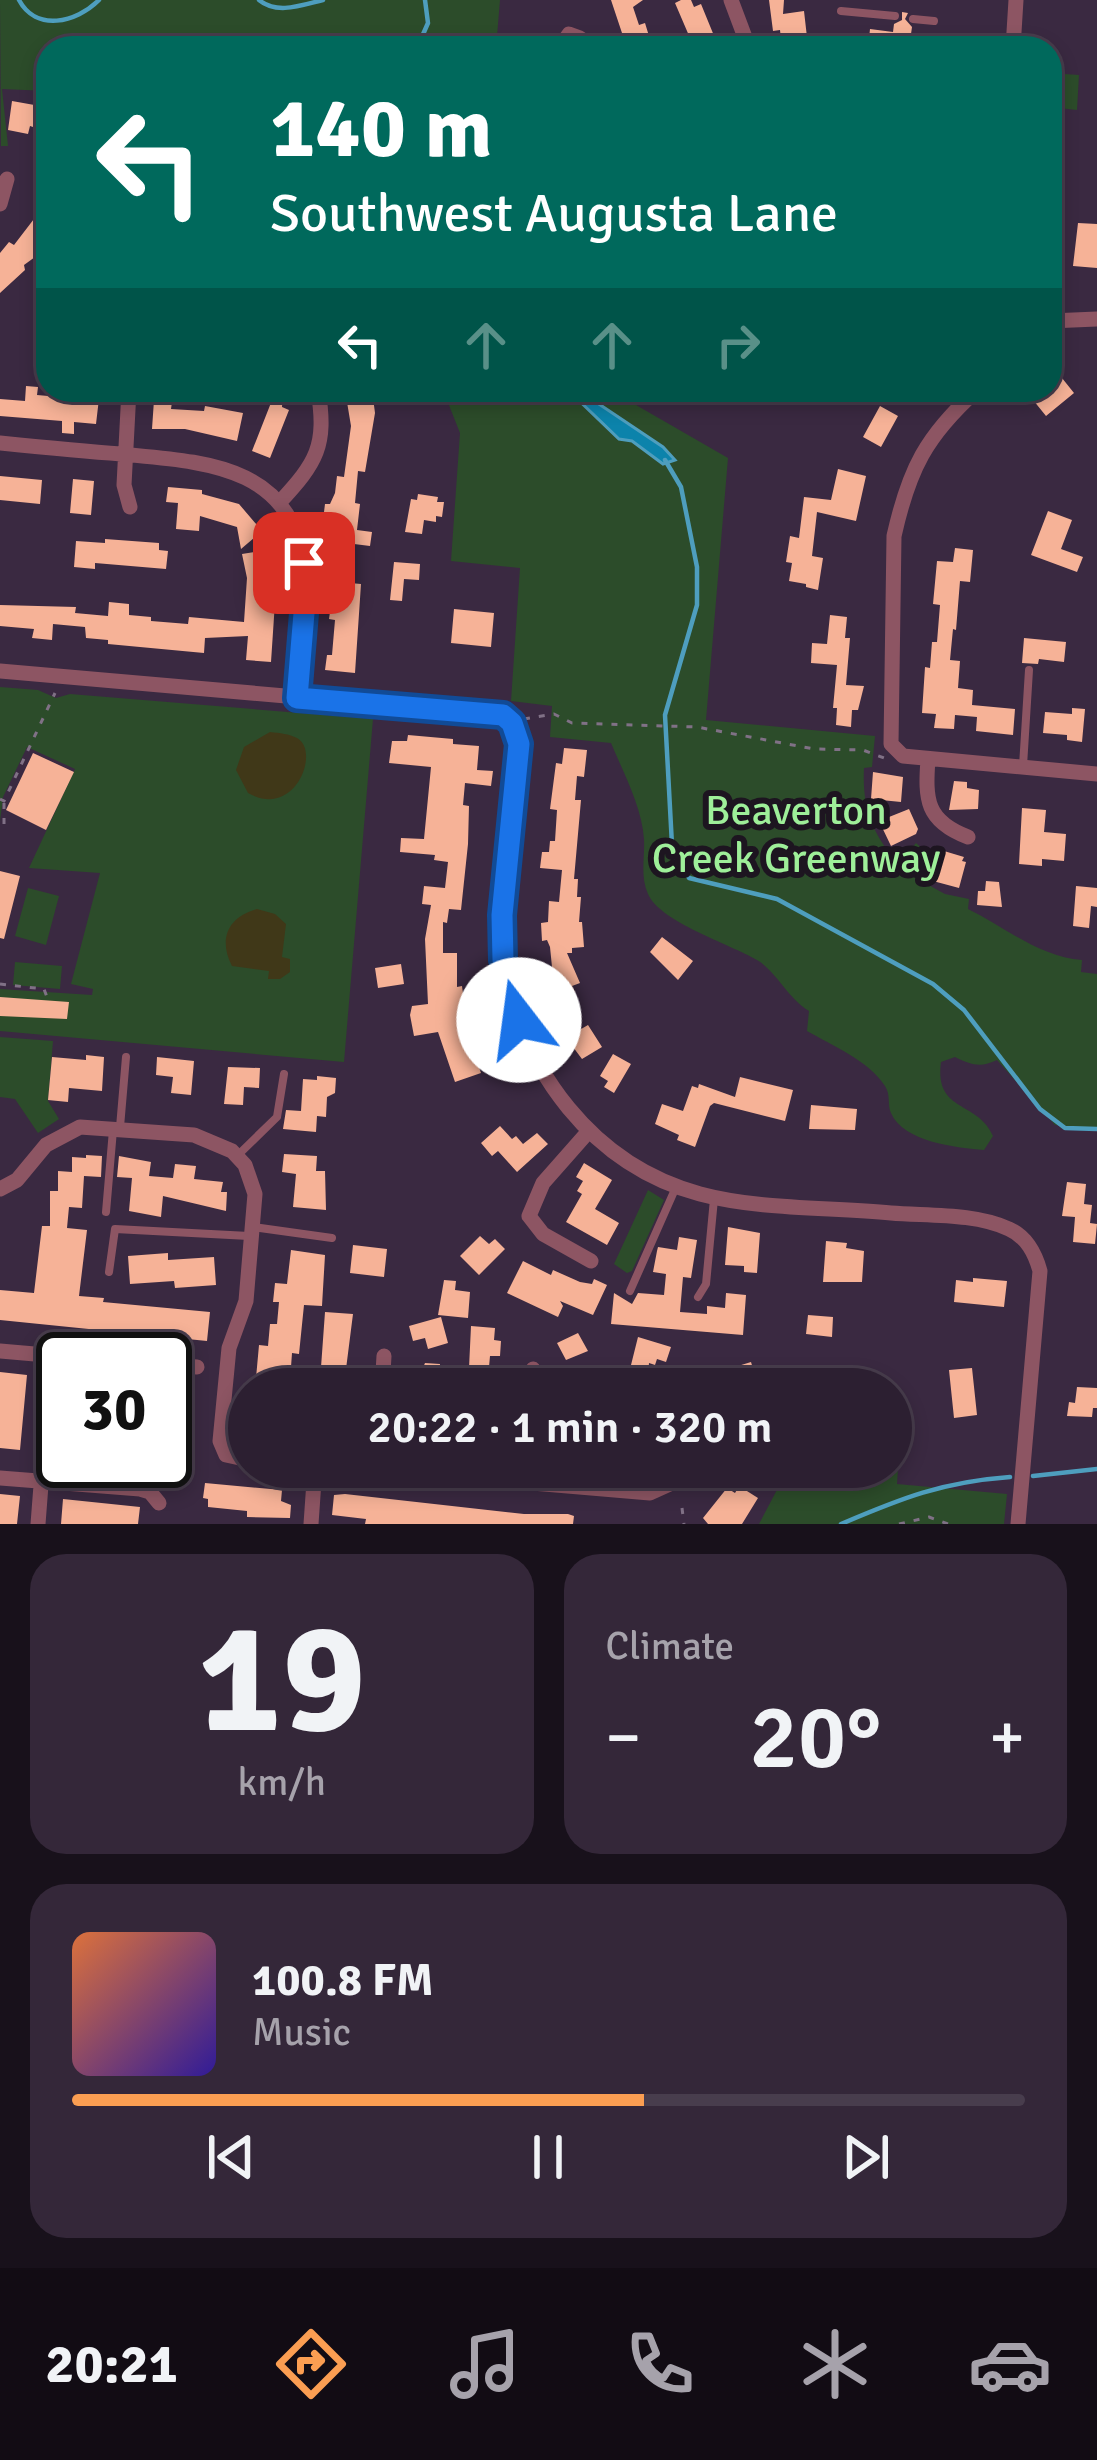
<!DOCTYPE html>
<meta charset="utf-8">
<style>
:root{--surface:#2c1f31;--page:#342739;--text:#f1f3f6;--muted:#a6a2ab;--line:#483d4d;--accent:#fb9e52}
body{margin:0;font-family:Signika,sans-serif;background:var(--page);color:var(--text);height:100vh;display:flex;flex-direction:column;font-size:45px;white-space:nowrap}
*{box-sizing:border-box;margin:0}
p{font-size:39px;color:var(--muted)}
.icon{flex:none;width:66px;height:66px;fill:none;stroke:currentColor;stroke-width:2;stroke-linecap:round;stroke-linejoin:round}
.map{position:relative;height:1524px;overflow:hidden}
.side{display:flex;flex-direction:column;gap:30px;padding:30px;background:#18111b;flex:1}
.side>*{flex:none}
.guide{position:absolute;left:36px;top:36px;width:1026px;height:366px;border-radius:36px;box-shadow:0 6px 18px #0003,0 0 0 3px var(--line);background:#00695c;color:#fff;overflow:hidden}
.speed{position:absolute;left:36px;top:1332px;display:flex;gap:24px;font-size:60px;font-weight:700;text-align:center}
.speed>*{display:grid;place-content:center;width:156px;height:156px;border-radius:50%;background:var(--surface);box-shadow:0 6px 18px #0003,0 0 0 3px var(--line);line-height:1}
.speed .limit{border:6px solid #111;border-radius:18px;background:#fff;color:#111}
.pin{position:absolute;display:grid;place-items:center;width:102px;height:102px;color:#fff;margin:-51px;border-radius:24px;box-shadow:0 6px 18px #0006}
.me{position:absolute;width:132px;margin:-66px;rotate:345deg;stroke-linejoin:round;filter:drop-shadow(0 0 9px #0008)}
.turn{display:flex;align-items:center;gap:42px;height:252px;padding:0 36px;font-size:54px}
.turn .icon{width:156px;height:156px;stroke-width:2.5}
.turn b{display:block;font-size:84px;line-height:102px}
.lanes{display:flex;align-items:center;height:114px;padding:0 36px;background:#0003;justify-content:center;gap:60px;direction:ltr}
.lanes .off{opacity:.35}
.big{font-size:90px;font-weight:600;line-height:1.1}
.side .widget{flex:1;display:flex;flex-direction:column;justify-content:center;gap:18px;min-width:0;padding:0 42px;border-radius:36px;background:var(--page)}
.side .dial{align-items:center;gap:0}
.dial b{font-size:156px;line-height:1}
.song{display:flex;align-items:center;gap:36px}
.cover{width:144px;height:144px;border-radius:18px;background:linear-gradient(135deg,hsl(20 70% 55%),hsl(250 70% 35%))}
.played{height:12px;border-radius:6px;background:linear-gradient(90deg,var(--accent) 60%,var(--line) 60%)}
.keys{display:flex;justify-content:space-around;direction:ltr}
.heat{display:flex;justify-content:space-between;align-items:center;font-size:66px;direction:ltr}
.side .tiles{flex:1;display:grid;gap:30px;grid-template-columns:1fr 1fr}
.widget:last-child{grid-column:span 2}
.trip{position:absolute;left:228px;top:1368px;width:684px;height:120px;border-radius:60px;background:var(--surface);box-shadow:0 6px 18px #0003,0 0 0 3px var(--line);font-weight:600;line-height:120px;text-align:center}
.dock{display:flex;height:192px;justify-content:space-around;align-items:center;background:#120c14;color:var(--muted)}
.dock .icon{width:84px;height:84px}
.dock .on{color:var(--accent)}
.dock b{font-size:54px;color:var(--text)}
.map>svg:first-child{display:block}
</style>
<div class="map">
<svg width="1097" height="1524" viewBox="0 0 1097 1524">
<rect width="100%" height="100%" fill="#3a2941"/>
<path fill="#2c4c2a" d="M0,0H500L496,48H48V91L2,89L8,146H1Z
M1050,73L1079,75L1077,110L1050,107Z
M443,390H610L728,458L706,720L875,736L872,767L864,768C862,807 872,834 898,863L916,843L931,856L923,882L945,894L969,899L968,909C1005,927 1039,957 1082,960L1081,972L1097,974V1129L1055,1125L997,1060C981,1068 971,1065 955,1057L941,1062C934,1113 978,1100 993,1136L984,1150C958,1148 903,1142 891,1113C887,1104 891,1095 885,1086C868,1060 833,1046 807,1031L809,1011C786,996 777,972 757,960C730,944 660,922 648,894C640,876 645,858 644,839C642,807 623,772 611,743L550,737L552,706L511,701L520,568L451,561L460,433Z
M0,687L38,690L56,698L70,694L373,719L344,1062L0,1031V989L92,995L93,989L71,984L100,873L29,868L75,769L27,747L3,797L0,821Z
M28,888L59,896L46,945L15,936Z
M15,962L62,966L60,989L13,985Z
M0,1037L53,1041L48,1101L59,1119L38,1133L15,1099L0,1097Z
M648,1190L664,1200L632,1271L627,1273L614,1264Z
M789,1467L898,1468L897,1484L1007,1494L1004,1524H759Z"/>
<path fill="#403818" d="M270,732C280,733 289,734 297,738C321,751 295,820 248,793L236,770L244,747Z
M257,909L275,914L286,924L282,957L290,959V972L280,979H268L269,971L232,966C218,939 228,917 257,909Z"/>
<path fill="#0c83ab" stroke="#4e9ebe" stroke-width="3" d="M568,390H578L663,447L675,460L663,464L632,441L619,439Z"/>
<g fill="none" stroke-linecap="round" stroke-linejoin="round">
<path stroke="#4e9ebe" stroke-width="4.5" d="M19,0C36,32 76,23 99,0
M259,0C277,15 302,5 323,0
M417,48L428,23L425,0
M665,460L681,487L697,567V605L665,715L672,845L689,878L777,899L933,984L964,1010L1040,1109L1065,1128L1097,1129
M1033,1476L1097,1469
M841,1524C902,1498 942,1482 1010,1477"/>
</g>
<path fill="#f6b297" d="M611,0H643L633,7L639,25L645,23L649,36L643,38L647,48H627Z
M681,0H691L694,7L701,4L719,48H668L690,38L675,3Z
M769,0H784L783,14L804,11L808,46L782,48L780,30L773,31Z
M902,12L908,13L905,19L912,27L911,34L928,36L926,48H868L870,29L893,32L894,24L902,20Z
M12,101L40,106L36,128L30,126L28,134L8,130Z
M37,215L48,224V236L35,257L24,265L25,270L0,293V253L9,242L14,245Z
M1078,223L1097,224V268L1073,266Z
M1050,363L1074,393L1046,416L1025,390H1050Z
M26,386L38,387L37,395L71,398V390H100L96,424L74,422V434L62,433V421L0,416V399L25,401Z
M276,390H283L282,407L289,410L270,458L252,451Z
M345,390H372L375,413L365,472L358,471L355,503L360,504L357,530L372,532L370,546L354,544L350,583L361,584L355,673L325,670L327,655H332L335,620L329,619L336,568L330,567L331,553H328L331,520H323L325,504H330L335,493L337,476L344,477L351,426Z
M154,400L172,402L171,409L204,411L205,406L243,413L237,441L185,429H152Z
M880,406L898,416L881,447L863,437Z
M838,469L866,476L856,521L817,512L812,556L823,558L818,590L806,587V584L789,581L792,563L786,562L790,536L799,538L804,497L831,500Z
M0,476L42,480L40,504L0,500Z
M73,479L94,481L91,515L70,513Z
M168,487L202,490V494L239,504L262,531L241,549L237,527L200,516L199,531L176,529L178,503L166,502Z
M418,494L438,497L437,502H444L442,517L436,516V522L424,520L422,534L405,532L411,499L417,500Z
M1048,511L1072,520L1061,549L1083,557L1077,572L1031,555Z
M105,539L159,543V550L168,551L166,569L95,563V569L74,567L76,541L105,543Z
M955,548L973,550L970,582L960,581L956,630L953,629L950,660L960,661L958,688L973,690L972,705L1015,709L1013,735L976,731L977,717L955,715L954,729L934,728L936,714L922,713L925,667L930,668L932,642H937L940,605L933,604L937,561L953,562Z
M266,550L276,587L271,662L246,660L248,636L205,638L204,653L108,644V640L86,638L85,627L53,624L52,640L32,638L34,629L0,626V605L76,607L75,613L108,616L109,602L129,604V615L151,617V621L188,624L189,617L244,622L247,578L242,554Z
M394,562L420,564L419,580L404,579L402,601L390,600Z
M454,609L494,613L491,647L451,643Z
M830,615L847,617L845,638H850L846,685L864,686L858,710H852L851,727L836,725L837,708H833L837,665L811,663L812,643L827,644Z
M1024,638L1066,642L1064,662L1039,659L1038,664L1022,663Z
M1072,708L1085,709L1082,742L1067,740V735L1043,733L1045,712L1072,714Z
M408,735L453,739V744L479,746L477,770L493,771L491,786L465,783L463,805L469,806L468,844L461,910L449,909L447,923L443,922V953H457V987L462,986L464,1001L475,1000L477,1019L471,1020L480,1045L476,1046L480,1058L476,1059L481,1073L455,1082L438,1032L414,1036L410,1015L412,1006L428,1004L425,939L431,905L422,904L424,886L445,888L448,862L434,860L435,855L400,852L401,838L424,839L431,767L389,763L392,741H407Z
M564,748L587,750L584,777L577,776L575,800H581L574,879H578L577,897H581L579,922H582L584,947L572,948V953H567L580,983L572,986L575,992L551,1003L542,971L552,967L550,947L547,940L542,941L541,923L548,922L549,901L559,902L562,870L540,868L542,852H549L550,841H555L557,810L550,809L556,763L562,764Z
M33,753L74,772L46,830L6,810Z
M873,772L903,777L901,802L871,799Z
M954,781L967,782V788L979,790L978,809L949,810Z
M1022,808L1046,810L1044,832L1066,834L1064,861L1042,859V866L1019,864Z
M909,809L918,829L916,834L891,846L879,821Z
M944,851L964,857L962,861L966,862L959,888L933,881Z
M0,871L20,876L4,939L0,938Z
M986,881L999,882L1002,907L977,905L978,891H985Z
M1076,886L1097,888V907L1091,906L1089,928L1073,926Z
M662,937L693,961L678,980L650,952Z
M401,964L404,984L378,988L375,968Z
M0,997L69,1002L67,1019L0,1016Z
M588,1025L602,1047L582,1059L573,1047L567,1051L558,1037L573,1027L576,1032Z
M613,1054L631,1064L614,1093L604,1087L608,1081L600,1076Z
M86,1055L104,1057L102,1091L69,1088L68,1102L48,1100L52,1057L86,1060Z
M157,1057L194,1061L191,1095L171,1093L173,1077L156,1075Z
M228,1067L260,1068L259,1088L244,1087L243,1105L224,1104Z
M317,1076L336,1078L335,1093L327,1097L326,1117L317,1116L316,1132L283,1129L286,1110L301,1111L303,1079L317,1080Z
M740,1077L793,1090L785,1121L714,1103L710,1106L695,1147L677,1140L679,1135L655,1124L662,1104L683,1111L692,1086L698,1088L699,1084L735,1097Z
M811,1105L857,1109L855,1130L809,1129Z
M500,1126L512,1139L516,1136L523,1144L537,1133L548,1144L517,1172L498,1151L492,1156L481,1143Z
M284,1154L317,1156L316,1171H325L326,1210L293,1207L296,1174L282,1172Z
M86,1155L102,1156L101,1177L84,1176L82,1208L69,1207L67,1228L87,1230L79,1296L104,1298L103,1302L210,1312L207,1341L0,1320V1290L34,1293L42,1226H50V1191H58V1171L72,1172V1157L86,1158Z
M119,1156L151,1162L149,1176L173,1178L175,1164L196,1166L194,1179L223,1182L221,1192H227L226,1211L163,1196L161,1217L129,1211L132,1178L117,1177Z
M584,1163L612,1180L595,1209L619,1223L607,1245L566,1222L582,1194L577,1191L583,1181L576,1177Z
M1067,1182L1086,1184L1084,1204L1092,1205L1090,1223L1097,1224L1095,1244L1073,1242L1075,1217L1062,1216Z
M728,1227L760,1233L757,1273L744,1272V1266L725,1265Z
M480,1236L489,1244L495,1239L505,1249L479,1275L460,1256Z
M679,1237L697,1240L691,1278L683,1277L680,1312L707,1314V1306L725,1308L726,1293L746,1295L743,1335L611,1324L614,1293L632,1304L638,1293L664,1295L666,1274L653,1272L657,1251L658,1247L677,1250Z
M826,1241L847,1243L846,1248L864,1251L862,1282H823Z
M353,1245L387,1249L384,1277L350,1273Z
M291,1250L325,1255L322,1306L304,1305L299,1354L292,1353L290,1381L277,1380L276,1389H265L266,1379L256,1378L259,1345L268,1346L270,1324H277L279,1302H273L275,1283L287,1284Z
M168,1253V1260L214,1257L216,1285L175,1288L174,1281L130,1284L128,1256Z
M523,1261L551,1275L553,1270L580,1282L592,1284L594,1279L607,1285L593,1315L560,1301L563,1306L558,1317L507,1293Z
M973,1278L1007,1281L1004,1307L954,1302L956,1280L973,1282Z
M444,1280L456,1281L455,1290L470,1292L468,1318L438,1315Z
M325,1312L353,1314L346,1369H353L351,1384L320,1381Z
M808,1315L833,1317L832,1337L806,1334Z
M441,1317L448,1343L428,1349L425,1338L413,1341L409,1326Z
M471,1326L495,1328L494,1340L501,1341L500,1356H490L487,1389H468Z
M578,1333L588,1351L566,1360L557,1343Z
M638,1337L671,1347L666,1362L657,1359L655,1365L649,1363L647,1389H625Z
M751,1362L759,1389H730L725,1370Z
M425,1363L440,1364L438,1389H409L411,1374L420,1375Z
M972,1368L977,1415L954,1418L949,1370Z
M0,1372L27,1375L20,1450L0,1448Z
M165,1387L195,1389L189,1465L165,1463Z
M1077,1387L1097,1388V1408H1093L1092,1417L1067,1416L1069,1402L1075,1403Z
M205,1483L282,1490L281,1501L291,1505L290,1518L247,1517V1511L208,1507V1499L203,1498Z
M739,1486L758,1498L742,1524H708L703,1518L727,1488L735,1493Z
M0,1494L20,1496L17,1524H0Z
M345,1494L524,1514H568L574,1516L573,1524H365L366,1519L332,1515L334,1495Z
M63,1499L140,1507L138,1524H61Z"/>
<g fill="none" stroke-linecap="round" stroke-linejoin="round">
<path stroke="#807186" stroke-width="3" stroke-dasharray="6 9" stroke-linecap="butt" d="M524,719L554,714L572,723L697,727L814,749L863,750L884,758
M0,799L4,801L55,693
M4,803V824
M0,984L44,989L48,1000
M682,1508L684,1524
M899,1524L929,1517L948,1524"/>
<path stroke="#8d5563" stroke-width="8" d="M841,11L895,16
M913,19L934,21
M1023,766L1029,670
M120,1127L126,1057
M238,1155L277,1117L284,1074
M106,1212L113,1130
M253,1227L332,1238
M109,1272L115,1229L249,1236
M630,1291L676,1187
M698,1297L706,1284L714,1199
M671,1380L677,1389
M701,1389L705,1387"/>
<path stroke="#8d5563" stroke-width="15" d="M731,0L749,48
M559,48L569,34L580,38L584,48
M1013,48L1016,0
M0,204L7,179
M1050,321L1097,319
M129,390L124,485L130,507
M977,390C926,436 909,469 894,536L891,744L903,756L1097,774
M0,443C40,447 80,451 121,454C203,462 294,464 304,569C308,612 300,656 297,699
M279,503C317,462 327,446 318,390
M0,671L503,715L512,723L519,744C512,808 493,901 504,963C522,1071 593,1165 700,1194C760,1210 829,1207 891,1213C928,1216 975,1213 1009,1229C1027,1237 1035,1253 1040,1271L1018,1524
M928,759C925,800 926,821 968,837
M588,1132L543,1183L529,1216L543,1234L591,1261
M0,1189L17,1180L46,1145L80,1127L194,1135L232,1151L245,1165L255,1194L246,1301L229,1348L220,1441L226,1455L249,1460
M0,1351L92,1359
M165,1365L197,1367
M382,1389L384,1356
M531,1389L533,1369
M340,1467L650,1493L681,1479
M0,1478L140,1489L150,1492L159,1503
M38,1524L51,1356
M311,1524L315,1467"/>
</g>
<g fill="none" stroke-linecap="round" stroke-linejoin="round">
<defs>
<path id="route" d="M304,563L305,601L297,698L503,715L512,723L519,744L502,915L503,960L519,1020"/>
</defs>
<use href="#route" stroke="#114b97" stroke-width="30"/>
<use href="#route" stroke="#1a73e8" stroke-width="21"/>
</g>
<g text-anchor="middle" stroke-width="12" stroke-linejoin="round" paint-order="stroke">
<g font-size="42" fill="#9eef99" stroke="#1d1520">
<text x="796" y="824">Beaverton<tspan x="796" dy="48">Creek Greenway</tspan></text>
</g>
</g>
</svg>
<div class="speed"><div class="limit">30</div></div>
<div class="pin" style="left:304px;top:563px;background:#d93025"><svg class="icon" aria-label="arrive" viewBox="0 0 24 24"><path d="M6 21V4h12l-3 4 3 4H6"/></svg></div>
<svg class="me" style="left:519px;top:1020px" viewBox="-20 -20 40 40"><circle r="19" fill="#fff"/><path d="M0-13L10 11 0 6-10 11z" fill="#1a73e8"/></svg>
<div class="trip">20:22 · 1 min · 320 m</div>
<div class="guide">
<div class="turn"><svg class="icon" aria-label="left" viewBox="0 0 24 24"><path d="M17 20v-9H6M10 6l-5 5 5 5"/></svg><div><b>140 m</b>Southwest Augusta Lane</div></div>
<div class="lanes"><svg class="icon" aria-label="left" viewBox="0 0 24 24"><path d="M17 20v-9H6M10 6l-5 5 5 5"/></svg><svg class="icon off" aria-label="ahead" viewBox="0 0 24 24"><path d="M12 20V5M6 11l6-6 6 6"/></svg><svg class="icon off" aria-label="ahead" viewBox="0 0 24 24"><path d="M12 20V5M6 11l6-6 6 6"/></svg><svg class="icon off" aria-label="right" viewBox="0 0 24 24"><path d="M7 20v-9h11M14 6l5 5-5 5"/></svg></div>
</div>
</div>
<section class="side">
<div class="tiles">
<div class="widget dial"><b>19</b><p>km/h</p></div>
<div class="widget"><p>Climate</p>
<div class="heat"><a>−</a><b class="big">20°</b><a>+</a></div>
</div>
<div class="widget">
<div class="song"><i class="cover"></i><div><b>100.8 FM</b><p>Music</p></div></div>
<div class="played"></div>
<div class="keys"><svg class="icon" aria-label="previous" viewBox="0 0 24 24"><path d="M18 5L8 12l10 7zM5 5v14"/></svg><svg class="icon" aria-label="pause" viewBox="0 0 24 24"><path d="M8 5v14M16 5v14"/></svg><svg class="icon" aria-label="next" viewBox="0 0 24 24"><path d="M6 5l10 7-10 7zM19 5v14"/></svg></div>
</div>
</div>
</section>
<nav class="dock">
<b>20:21</b>
<svg class="icon on" aria-label="directions" viewBox="0 0 24 24"><path d="M12 3l9 9-9 9-9-9zM9 14v-3h6M13 9l2 2-2 2"/></svg>
<svg class="icon" aria-label="music" viewBox="0 0 24 24"><path d="M9 18V5l10-2v13"/><circle cx="6" cy="18" r="3"/><circle cx="16" cy="16" r="3"/></svg>
<svg class="icon" aria-label="phone" viewBox="0 0 24 24"><path d="M5 4h4l2 5-3 2q2 4 5 5l2-3 5 2v4C11 20 4 13 5 4z"/></svg>
<svg class="icon" aria-label="climate" viewBox="0 0 24 24"><path d="M12 3v18M4 7l16 10M4 17L20 7"/></svg>
<svg class="icon" aria-label="car" viewBox="0 0 24 24"><path d="M5 17H2v-5l4-1 3-4h7l3 4 3 1v5h-3M9 17h6M6 11h13"/><circle cx="7" cy="17" r="2"/><circle cx="17" cy="17" r="2"/></svg>
</nav>
